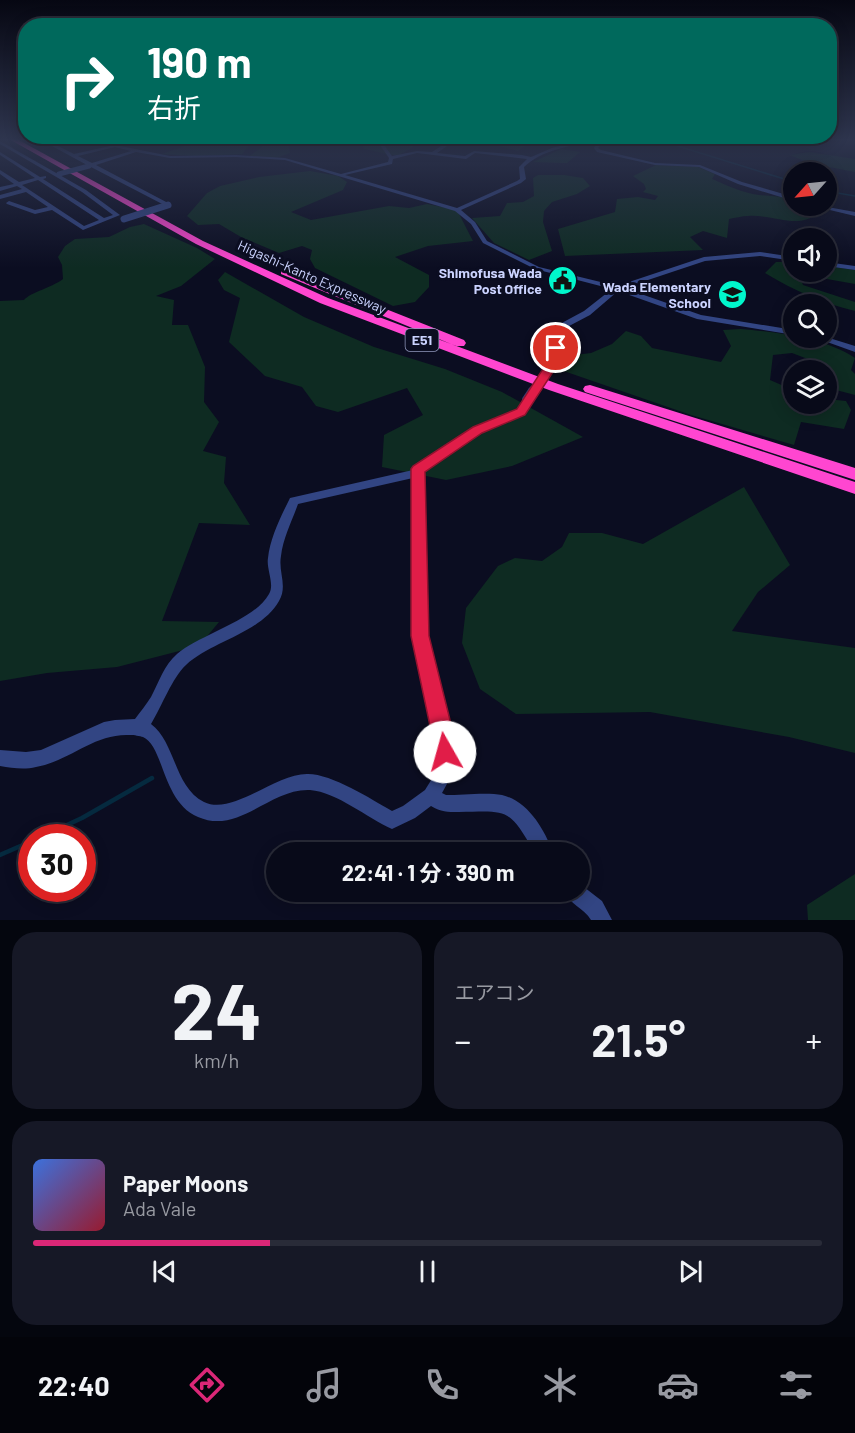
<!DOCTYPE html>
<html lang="ja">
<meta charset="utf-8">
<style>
:root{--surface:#080a19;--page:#161826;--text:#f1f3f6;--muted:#989aa2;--line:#292b38;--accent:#db2777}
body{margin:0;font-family:Barlow,"Noto Sans JP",sans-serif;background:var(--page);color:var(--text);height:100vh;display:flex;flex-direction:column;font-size:22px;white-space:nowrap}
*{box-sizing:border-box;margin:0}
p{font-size:20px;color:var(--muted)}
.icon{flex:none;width:33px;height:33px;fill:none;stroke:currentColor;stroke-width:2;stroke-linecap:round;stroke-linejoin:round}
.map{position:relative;height:920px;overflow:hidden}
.sheet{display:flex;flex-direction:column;gap:12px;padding:12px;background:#04060e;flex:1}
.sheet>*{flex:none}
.top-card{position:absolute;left:18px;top:18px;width:819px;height:126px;border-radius:24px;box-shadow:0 3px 15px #0003,0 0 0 2px var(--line);background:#00695c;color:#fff;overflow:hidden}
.needle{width:39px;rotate:243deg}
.fabs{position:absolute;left:783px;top:162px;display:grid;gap:12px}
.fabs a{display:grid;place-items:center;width:54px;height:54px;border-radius:50%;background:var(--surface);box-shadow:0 3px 15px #0003,0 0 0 2px var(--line);font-size:30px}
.speed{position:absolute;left:18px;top:824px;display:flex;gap:12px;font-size:30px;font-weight:700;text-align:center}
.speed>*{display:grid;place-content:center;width:78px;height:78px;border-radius:50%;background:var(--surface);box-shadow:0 3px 15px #0003,0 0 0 2px var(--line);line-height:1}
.speed .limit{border:9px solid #d22;background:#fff;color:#111}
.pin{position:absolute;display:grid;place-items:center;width:51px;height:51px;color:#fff;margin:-26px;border:3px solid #fff;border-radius:50%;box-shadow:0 2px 6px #0007}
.me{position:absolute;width:66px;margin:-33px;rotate:353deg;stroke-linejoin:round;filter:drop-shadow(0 0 4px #0008)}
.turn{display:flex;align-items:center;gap:21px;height:126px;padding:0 30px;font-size:27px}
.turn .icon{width:78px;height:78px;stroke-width:2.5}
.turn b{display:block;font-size:42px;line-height:51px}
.big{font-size:45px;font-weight:700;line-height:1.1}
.sheet .widget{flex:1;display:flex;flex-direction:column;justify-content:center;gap:9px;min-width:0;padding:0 21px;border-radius:24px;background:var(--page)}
.sheet .dial{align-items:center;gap:0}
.dial b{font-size:78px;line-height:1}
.song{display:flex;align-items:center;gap:18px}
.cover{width:72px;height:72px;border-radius:9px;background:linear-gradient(135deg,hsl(220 70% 55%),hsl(350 70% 35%))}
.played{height:6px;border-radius:3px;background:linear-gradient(90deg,var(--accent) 30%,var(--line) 30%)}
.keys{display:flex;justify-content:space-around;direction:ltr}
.heat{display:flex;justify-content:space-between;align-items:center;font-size:33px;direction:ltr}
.sheet .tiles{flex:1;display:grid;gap:12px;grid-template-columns:1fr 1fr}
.widget:last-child{grid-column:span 2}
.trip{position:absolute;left:266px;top:842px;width:324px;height:60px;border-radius:30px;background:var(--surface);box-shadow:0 3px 15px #0003,0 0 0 2px var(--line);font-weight:700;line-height:60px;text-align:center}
.tabs{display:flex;height:96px;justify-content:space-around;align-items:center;background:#03040a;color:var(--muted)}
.tabs .icon{width:42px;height:42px}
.tabs .current{color:var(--accent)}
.tabs b{font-size:27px;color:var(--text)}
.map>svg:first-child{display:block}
</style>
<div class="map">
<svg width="855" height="920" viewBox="0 0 855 920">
<rect width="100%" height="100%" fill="#0b0d21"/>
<path fill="#0e2b22" d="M205,139H254L242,154L195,156L162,154Z
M272,139H295L289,146L290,153L273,159L247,158Z
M362,139H380L387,144L394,139H419L412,148L397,156L364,149Z
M488,139H534L518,151L489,143Z
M561,149L580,152L567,163L533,162Z
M809,152L855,159V172L809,163L790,155Z
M656,165L698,167L715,174L712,179C726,185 743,193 759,195C771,196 781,196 793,200L794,206L824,208C801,233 777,214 748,216C742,216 735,218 729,219L727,238L703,231L690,237L703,250L565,256L558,229L615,212L617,199L638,197L655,200L658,196L643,192L646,189L644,184L633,176Z
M310,171L338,176L347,182L343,190L291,212L311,220L389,206L409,208L427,204L457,210L473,241L428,246L395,257L429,275V287L415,302L393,306L315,268L310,259L312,250L302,246L279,253L241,237L219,224L198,225L187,216L207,193L220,186L259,177Z
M538,175H564L583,178L590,186L577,194L552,202L544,211L543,222L552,251L529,260L494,243L472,218L500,216L507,203L523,202L534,196L533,178Z
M144,224L197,248L215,259L181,286L156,296L174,300L172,325H188L205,367L204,402L219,422L203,451L226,457L224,483L250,525L199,523L162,621L219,622L199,646L117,667L47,673L0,681V301L24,300C31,292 51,288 63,279L62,265L58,257L65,246L75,239L109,237L130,227Z
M776,262H793L794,272H826L827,266L855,270V284L799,274L803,285L855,302V311C822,303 795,291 765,273Z
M225,272L304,317L374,347L445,369L502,392L583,437L512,466L446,480L382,467L384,435L423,415L407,388L338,412L316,406L302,387L265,376L229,342L240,298L224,290L218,280Z
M741,329C776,332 826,338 855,358L851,370L855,374V395L836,390L830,381L826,366L792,353L773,355L770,380L793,390L794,404H826L827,399L846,401L851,410L844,429L801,422L794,445L691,415L555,368L567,356L591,353L612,344L626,331L641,336L652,348L721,362L731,346L723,330Z
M744,487L790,565L758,592L732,631L855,648V753L789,737L650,712L516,714L480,689L462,643L466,608L498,566L515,558L542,561L562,547L569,533H602L643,544Z
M855,874V920H808L807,905Z"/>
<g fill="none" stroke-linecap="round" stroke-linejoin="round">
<path stroke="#052a3f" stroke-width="1.5" d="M655,139L794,182
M826,191L855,196"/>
<path stroke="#052a3f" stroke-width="4.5" d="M41,837L82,818L152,778
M0,855L32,841"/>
<path fill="#324583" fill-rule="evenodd" d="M39,139H44L74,154L110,146L77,139H85L170,156L236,155L285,158L341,174L388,162L389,158L380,145L384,139H388L384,145L392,156L417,151L432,152L452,139H457L437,153L465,156L474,151L522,155L531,157L552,148L587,139H595L602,143L598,148L601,150L655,163L700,165L742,182L794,197V201L738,184L699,167L655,165L597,152L594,148L597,143L592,140C568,147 542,150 524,167L526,179L521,183L461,210L475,222L487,241L539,267L617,286L704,257L760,252L794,257V261L760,256L705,261L624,288L701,315L794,330V335L697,319L618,291L590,315L552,335L551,339L559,346L562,355L561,357H555L552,349L543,340L545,332L584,311L612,289L535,269L483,243L471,224L455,211L285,160L236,157L170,158L136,152L96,165L170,204V206L168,207L91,167H87V165ZM115,147L131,151L92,163L78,156ZM417,153L466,159L475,153L527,159L519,167L520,179L517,181L457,208L345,175L392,164L393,159Z
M467,139H473L466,143L462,142Z
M0,141L86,190L120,215L83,230L52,210L35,214L7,204L6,203L9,201L35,210L48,207L26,192L0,199V195L22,189L17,186L0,191V187L14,184L0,174V170L19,182L35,178L0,155V152L40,177L46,176V178L43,179L104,218L113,215L82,192L0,144ZM38,180L99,220L84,226L22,185Z
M813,206H822L855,212V216Z
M826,262L855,266V270L826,266Z
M826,337L855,346V352L816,338Z
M527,397L532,400L524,414L518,418L482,432L423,471L427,636L451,732L454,771L442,793L446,795C461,795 488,792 502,795C528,801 544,829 553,852H534C509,807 507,811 459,812C447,812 441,812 431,806L415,818L392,829C367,818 337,792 310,790C270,788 239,835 198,817C162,802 164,746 143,737C140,736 134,735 130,735C94,733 70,761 36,767C24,770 12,768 0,766V750L26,752L41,750L104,722L115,720L135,719C140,712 146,705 151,697C159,682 164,665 177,654C201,634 255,620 269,594C275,584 266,569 268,558C270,538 281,516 290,498L413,470L414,466L474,428L512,414L517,410L524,398ZM413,478V636L435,732L438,769L425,790L403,806L392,811C371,799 332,774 308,774C276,773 233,816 204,802C174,787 176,743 151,724C162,706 172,678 186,665C212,641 261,633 279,601C288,586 278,572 281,556C283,538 292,521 298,504Z
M580,884L602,901L612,920H591C584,908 569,904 564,891H579Z"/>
<path fill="#ff46d0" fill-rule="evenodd" d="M9,139H17L203,241L328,298L558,384L855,482V494L549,390L320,303L196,244Z
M285,269L464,340L466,343L464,346H456L281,274V270Z
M590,385L855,468V480L585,392L583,389L585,386Z"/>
<path stroke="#324583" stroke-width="5" d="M59,174L89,166"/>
<path stroke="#324583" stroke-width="7" d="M124,219L168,205"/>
<path stroke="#324583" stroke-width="8" d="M532,393L558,355"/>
<path stroke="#324583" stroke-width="10" d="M527,400L533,391"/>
</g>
<linearGradient id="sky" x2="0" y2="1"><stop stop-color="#060712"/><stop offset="0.52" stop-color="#2e354e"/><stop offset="1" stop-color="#2e354e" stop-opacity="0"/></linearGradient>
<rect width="855" height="268" fill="url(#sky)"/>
<path fill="#e11d48" stroke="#92132f" stroke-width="1.5" d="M556,345L559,346L564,355L525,415L482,433L425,472L429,636L453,732L455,752L452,759L445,762L437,759L411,636V469L413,466L473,427L517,409L552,355L550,348Z"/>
<defs>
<symbol id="civic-disc" viewBox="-11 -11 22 22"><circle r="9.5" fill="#00f6cc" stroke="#0b0d21"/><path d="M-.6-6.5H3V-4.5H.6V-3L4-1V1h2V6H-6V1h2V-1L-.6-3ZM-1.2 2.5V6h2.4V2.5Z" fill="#111"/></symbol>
<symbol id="school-disc" viewBox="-11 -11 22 22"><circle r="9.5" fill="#00f6cc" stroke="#0b0d21"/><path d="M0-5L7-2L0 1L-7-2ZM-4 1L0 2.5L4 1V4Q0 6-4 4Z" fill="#111"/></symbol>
</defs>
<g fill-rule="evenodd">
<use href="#civic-disc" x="546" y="264" width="33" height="33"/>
<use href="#school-disc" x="716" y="278" width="33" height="33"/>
</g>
<g text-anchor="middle" stroke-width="6" stroke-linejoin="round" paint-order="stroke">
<g font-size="14" font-weight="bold" fill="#cbd3ff" stroke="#0b0d21" text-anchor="end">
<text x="542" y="278">Shimofusa Wada<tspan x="542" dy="16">Post Office</tspan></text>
<text x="711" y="292">Wada Elementary<tspan x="711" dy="16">School</tspan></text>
</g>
<g font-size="14" fill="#cbd3ff" stroke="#0b0d21">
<text transform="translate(312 277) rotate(24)" y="5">Higashi-Kanto Expressway</text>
</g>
<rect fill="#0b0d21" stroke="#9198bc" stroke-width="1.5" x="405.5" y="329" width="33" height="22" rx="4.5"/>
<g font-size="14" font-weight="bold" fill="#cbd3ff">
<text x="422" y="345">E51</text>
</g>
</g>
</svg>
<div class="fabs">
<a><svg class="needle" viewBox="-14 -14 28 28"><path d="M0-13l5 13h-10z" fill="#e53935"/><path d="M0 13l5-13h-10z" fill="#989aa2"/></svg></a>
<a><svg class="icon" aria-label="sound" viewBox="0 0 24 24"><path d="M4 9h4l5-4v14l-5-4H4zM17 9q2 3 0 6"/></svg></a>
<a><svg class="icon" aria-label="search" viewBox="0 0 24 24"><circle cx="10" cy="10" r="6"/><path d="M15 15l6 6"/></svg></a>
<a><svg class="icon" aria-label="layers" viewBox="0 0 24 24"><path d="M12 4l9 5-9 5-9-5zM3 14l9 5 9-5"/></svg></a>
</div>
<div class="speed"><div class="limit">30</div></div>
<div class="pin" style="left:556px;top:348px;background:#d93025"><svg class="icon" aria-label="arrive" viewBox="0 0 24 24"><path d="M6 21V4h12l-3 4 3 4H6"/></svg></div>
<svg class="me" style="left:445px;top:752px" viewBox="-20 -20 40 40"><circle r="19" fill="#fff"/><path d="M0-13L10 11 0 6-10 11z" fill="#e11d48"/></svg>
<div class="trip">22:41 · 1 分 · 390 m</div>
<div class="top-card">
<div class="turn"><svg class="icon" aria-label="right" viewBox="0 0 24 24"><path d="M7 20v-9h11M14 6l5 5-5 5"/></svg><div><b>190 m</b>右折</div></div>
</div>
</div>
<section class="sheet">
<div class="tiles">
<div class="widget dial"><b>24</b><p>km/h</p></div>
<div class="widget"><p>エアコン</p>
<div class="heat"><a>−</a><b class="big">21.5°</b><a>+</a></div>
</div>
<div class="widget">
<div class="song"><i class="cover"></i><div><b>Paper Moons</b><p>Ada Vale</p></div></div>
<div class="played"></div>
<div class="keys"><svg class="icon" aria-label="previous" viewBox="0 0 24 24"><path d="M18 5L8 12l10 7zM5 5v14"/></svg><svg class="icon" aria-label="pause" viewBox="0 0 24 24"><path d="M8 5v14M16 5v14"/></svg><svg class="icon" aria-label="next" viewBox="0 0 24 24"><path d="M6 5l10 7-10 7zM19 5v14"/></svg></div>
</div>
</div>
</section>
<nav class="tabs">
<b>22:40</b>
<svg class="icon current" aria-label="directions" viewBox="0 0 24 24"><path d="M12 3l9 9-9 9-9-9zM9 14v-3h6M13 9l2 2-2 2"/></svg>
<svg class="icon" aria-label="music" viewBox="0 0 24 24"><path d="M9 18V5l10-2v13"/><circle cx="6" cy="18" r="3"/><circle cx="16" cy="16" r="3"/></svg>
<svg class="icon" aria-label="phone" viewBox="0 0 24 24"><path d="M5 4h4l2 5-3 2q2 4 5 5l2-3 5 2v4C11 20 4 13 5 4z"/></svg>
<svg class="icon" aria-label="climate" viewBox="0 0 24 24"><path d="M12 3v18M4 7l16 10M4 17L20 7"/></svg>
<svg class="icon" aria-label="car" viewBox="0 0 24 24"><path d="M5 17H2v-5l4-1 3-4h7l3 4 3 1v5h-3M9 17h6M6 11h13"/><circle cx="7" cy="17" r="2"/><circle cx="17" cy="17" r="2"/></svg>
<svg class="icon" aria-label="filters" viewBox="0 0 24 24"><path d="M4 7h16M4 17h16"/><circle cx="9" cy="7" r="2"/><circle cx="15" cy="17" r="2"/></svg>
</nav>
